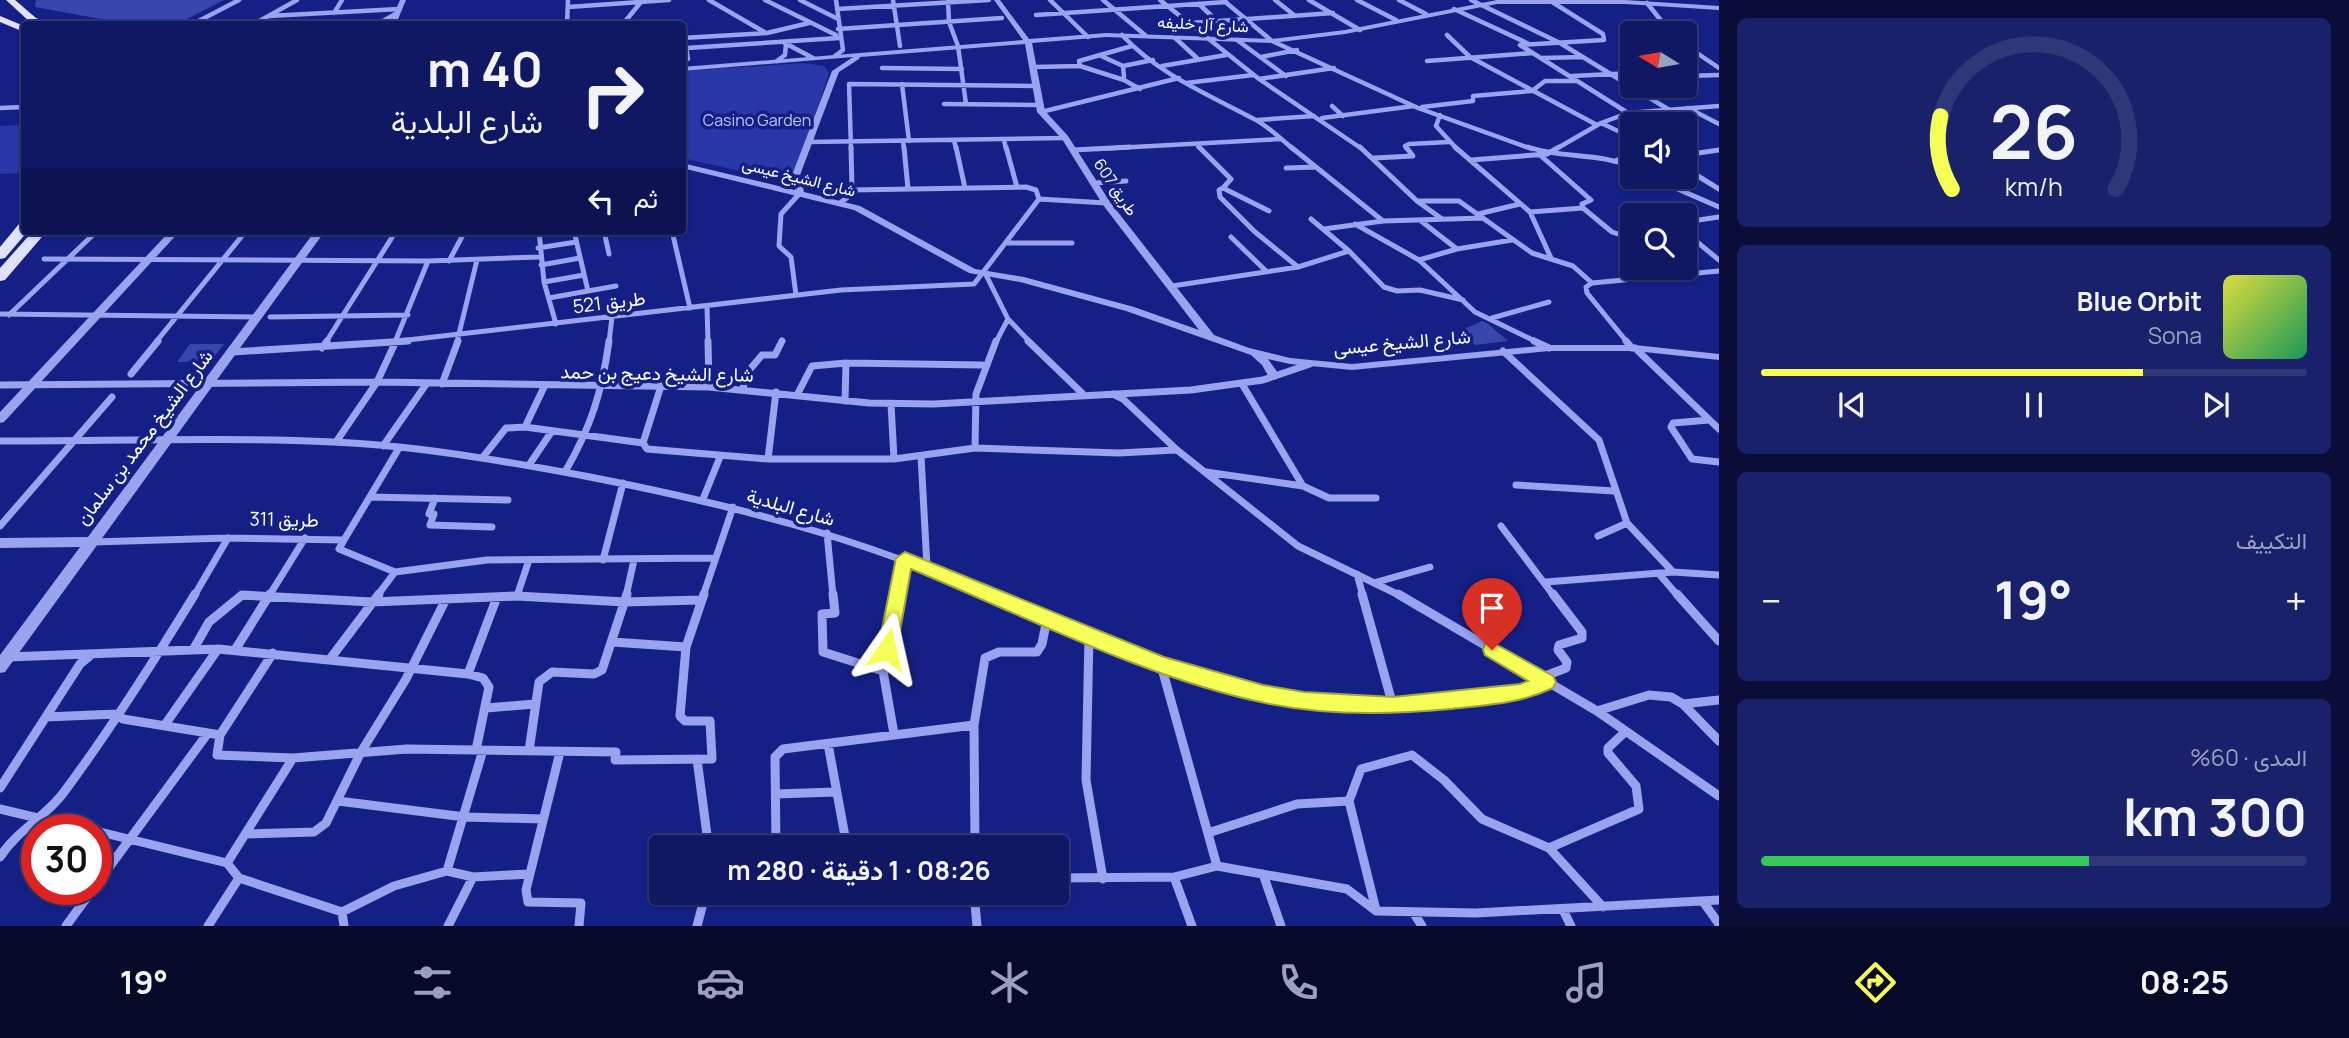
<!DOCTYPE html>
<html lang="ar">
<meta charset="utf-8">
<style>
:root{--surface:#101864;--page:#19216a;--text:#f1f3f6;--muted:#9ca0bf;--line:#303778;--accent:#f6ff57}
body{margin:0;font-family:Manrope,Vazirmatn,sans-serif;background:var(--page);color:var(--text);direction:rtl;height:100vh;display:flex;flex-direction:column;font-size:26px;white-space:nowrap}
*{box-sizing:border-box;margin:0}
p{font-size:23px;color:var(--muted)}
.icon{flex:none;width:38px;height:38px;fill:none;stroke:currentColor;stroke-width:2;stroke-linecap:round;stroke-linejoin:round}
.map{position:relative;flex:1;overflow:hidden;direction:ltr}
.sheet{display:flex;flex-direction:column;gap:18px;padding:18px;background:#090d37;width:630px}
.sheet>*{flex:none}
.guide{position:absolute;left:21px;top:21px;width:665px;height:214px;border-radius:7px;box-shadow:0 2px 5px #0004,0 0 0 2px var(--line);direction:rtl;background:#101864;color:var(--text);overflow:hidden}
.needle{width:46px;rotate:281deg}
.controls{position:absolute;left:1620px;top:21px;display:grid;gap:14px}
.controls a{display:grid;place-items:center;width:77px;height:77px;border-radius:7px;background:var(--surface);box-shadow:0 2px 5px #0004,0 0 0 2px var(--line);font-size:35px}
.speed{position:absolute;left:21px;top:814px;display:flex;gap:14px;font-size:35px;font-weight:700;text-align:center}
.speed>*{display:grid;place-content:center;width:91px;height:91px;border-radius:50%;background:var(--surface);box-shadow:0 2px 5px #0004,0 0 0 2px var(--line);line-height:1}
.speed .limit{border:10px solid #d22;background:#fff;color:#111}
.pin{position:absolute;display:grid;place-items:center;width:60px;height:60px;color:#fff;margin:-72px -30px;border-radius:50% 50% 50% 0;rotate:-45deg;box-shadow:0 0 7px #0007}
.pin .icon{rotate:45deg}
.me{position:absolute;width:77px;margin:-38px;rotate:11deg;stroke-linejoin:round;filter:drop-shadow(0 0 5px #0008)}
.turn{display:flex;align-items:center;gap:24px;height:147px;padding:0 28px;font-size:32px}
.turn .icon{width:91px;height:91px;stroke-width:2.5}
.turn b{display:block;font-size:49px;line-height:60px}
.then{display:flex;align-items:center;height:66px;padding:0 28px;background:#0003;gap:14px;font-size:26px}
.big{font-size:52px;font-weight:700;line-height:1.1}
.sheet .widget{flex:1;display:flex;flex-direction:column;justify-content:center;gap:10px;min-width:0;padding:0 24px;border-radius:10px;background:var(--page)}
.sheet .dial{align-items:center;gap:0}
.dial svg{height:182px;overflow:visible;fill:none;stroke:var(--line);stroke-width:7;stroke-linecap:round;text-anchor:middle}
.dial text{fill:var(--text);stroke:none}
.song{display:flex;align-items:center;gap:21px}
.cover{width:84px;height:84px;border-radius:10px;background:linear-gradient(135deg,hsl(60 70% 55%),hsl(150 70% 35%))}
.played{height:7px;border-radius:4px;background:linear-gradient(90deg,var(--accent) 70%,var(--line) 70%)}
.keys{display:flex;justify-content:space-around;direction:ltr}
.heat{display:flex;justify-content:space-between;align-items:center;font-size:38px;direction:ltr}
.charge{height:10px;border-radius:5px;background:linear-gradient(90deg,#34c759 60%,var(--line) 0)}
.trip{position:absolute;left:649px;top:835px;width:420px;height:70px;border-radius:7px;background:var(--surface);box-shadow:0 2px 5px #0004,0 0 0 2px var(--line);font-weight:700;line-height:70px;text-align:center;direction:rtl}
.tab-bar{display:flex;height:112px;justify-content:space-around;align-items:center;background:#060a28;color:var(--muted)}
.tab-bar .icon{width:49px;height:49px}
.tab-bar .current{color:var(--accent)}
.tab-bar b{font-size:32px;color:var(--text)}
main{display:flex;flex:1;min-height:0}
.map>svg:first-child{display:block}
</style>
<main>
<section class="sheet">
<div class="widget dial"><svg viewBox="0 0 100 80">
<path d="M14 69A42 42 0 1 1 86 69"/>
<path d="M14 69A42 42 0 0 1 9 37" stroke="#f6ff57"/>
<text x="50" y="56" font-size="32" font-weight="700">26</text>
<text x="50" y="72" font-size="11">km/h</text>
</svg></div>
<div class="widget">
<div class="song"><i class="cover"></i><div><b>Blue Orbit</b><p>Sona</p></div></div>
<div class="played"></div>
<div class="keys"><svg class="icon" aria-label="previous" viewBox="0 0 24 24"><path d="M18 5L8 12l10 7zM5 5v14"/></svg><svg class="icon" aria-label="pause" viewBox="0 0 24 24"><path d="M8 5v14M16 5v14"/></svg><svg class="icon" aria-label="next" viewBox="0 0 24 24"><path d="M6 5l10 7-10 7zM19 5v14"/></svg></div>
</div>
<div class="widget"><p>التكييف</p>
<div class="heat"><a>−</a><b class="big">19°</b><a>+</a></div>
</div>
<div class="widget"><p>المدى · 60%</p><b class="big">300 km</b><div class="charge"></div></div>
</section>
<div class="map">
<svg width="1719" height="926" viewBox="0 0 1719 926">
<rect width="100%" height="100%" fill="#152086"/>
<path fill="#2a37a7" d="M804,63L824,66L829,73L797,171L788,178L775,179L683,158V71Z
M24,125V173L0,174V126Z"/>
<path fill="#3946ae" d="M36,0H224L177,24H129L35,7Z
M1482,321L1487,323L1508,341L1475,345L1460,331Z
M190,344H224L211,361L177,362Z"/>
<g fill="none" stroke-linecap="round" stroke-linejoin="round">
<path stroke="#99a3ee" stroke-width="4.5" d="M709,0L766,33
M765,0L836,35
M800,0L838,19
M893,0L900,46
M1050,0L1088,37
M1103,0L1145,35
M1160,0L1259,79L1362,149
M1223,0L1272,41L1418,108L1532,149
M1275,0L1294,15
M1309,0L1360,30
M1357,0L1396,20
M1399,0L1426,14
M1471,0L1560,43L1671,111
M948,1L949,22L958,46L966,104
M1647,3L1671,33
M1199,4L1217,21
M568,7L669,0
M837,9L989,0
M1454,9L1529,44
M334,13L342,0
M1036,15L1226,2
M269,16L399,9
M1190,23L1333,13
M193,24L239,0
M254,24L297,0
M378,24L397,13
M567,24L568,0
M623,24L641,2
M838,29L1002,18
M1122,35C1158,74 1209,95 1254,119C1268,126 1281,139 1293,149
M1447,35L1470,57L1597,125
M1173,36L1198,59
M682,38L767,33L809,23
M1237,40L1286,76
M783,42L813,58
M1520,45L1604,40L1603,34L1549,0
M1520,45L1628,113
M1685,45L1719,68
M686,46L688,59
M687,48L839,38
M1099,55L1123,66L1124,77
M835,56L843,50L836,0
M1261,57L1297,50
M1542,58L1583,57
M777,61L785,55L786,44
M1427,61L1533,53
M1080,66L1124,80L1140,89
M1123,66L1153,60
M1162,66L1226,55
M1034,67L1080,66L1079,61L1132,46
M882,68L962,69
M1572,76L1633,73
M1685,76L1719,75
M1259,79L1334,68
M1186,83L1253,75
M902,84L909,141
M1532,91L1545,81H1576
M944,104L1037,105
M1332,106L1343,116
M1422,107L1473,101V96L1531,91
M0,108L24,107
M1688,108L1719,124
M1041,112L1179,78
M1440,115L1436,126L1457,149
M1322,118L1414,106
M1257,120L1314,116
M1601,123L1628,113L1719,106
M954,140L956,149
M1004,140L1006,149
M903,141L904,149
M809,142L1065,138
M1198,146L1201,149
M851,149L849,84L1035,86
M1097,149L1281,139
M1407,149L1405,146L1409,144L1449,142
M1556,149L1601,123L1633,138"/>
<path stroke="#99a3ee" stroke-width="5" d="M851,147L852,190
M904,147L908,189
M956,147L965,188
M1006,147L1017,187
M1199,147L1231,179L1223,188L1269,211
M1291,147L1383,221
M1360,147L1417,201L1442,219
M1455,147L1530,212L1551,258
M1528,147C1562,159 1601,152 1633,168
M1074,150L1130,147
M1540,155L1591,200L1582,204L1583,208
M1685,155L1719,150
M1374,158L1413,156L1406,147
M1471,160L1547,154L1559,147
M1617,160L1633,159
M1286,168L1316,167
M1685,168L1719,189
M1650,177L1719,207
M1095,183L1126,181
M1223,188L1219,190L1220,197L1255,232L1298,267
M852,190L1026,187L1036,190L1039,199L1106,203
M1417,201H1459L1532,253L1573,266L1592,283
M841,202L850,196L852,190
M1583,208L1612,232L1633,239
M1530,212L1583,208
M1478,214L1520,204
M1311,219L1349,251L1384,287L1397,291L1420,290L1463,300
M1421,221L1457,249
M1685,222L1719,217
M1355,224L1419,260L1475,312L1537,342
M1324,229L1383,221L1483,218
M539,231L544,282L556,324
M574,231L588,291
M604,231L609,254
M672,231L690,308
M1685,232L1719,260
M1231,237L1267,272
M1008,243H1072
M538,248L576,242
M44,259L428,261L539,257
M1419,260L1457,249L1512,240
M449,261L465,231
M541,265L580,258
M1668,268L1674,277
M985,273L1008,319L1030,342
M544,282L584,275
M1172,286L1298,267L1349,251
M796,295L791,257L779,246L781,214L800,193
M549,298L616,286
M707,306L708,342
M0,314L258,317
M9,315L97,231
M270,317L408,315
M1492,318L1549,302
M156,342L246,231
M326,342L396,231
M390,342L841,290L974,284L1039,199
M395,342L428,261
M457,342L477,260
M609,342L612,317
M996,342L1008,319
M1627,342L1587,293L1586,287L1592,283L1719,271"/>
<path stroke="#99a3ee" stroke-width="7" d="M708,341L709,387
M1028,341L1083,394
M1534,341L1549,348
M1626,341L1632,348
M322,348L327,341
M1635,348L1719,429
M1503,351L1599,440L1627,523L1598,536
M232,352L408,341
M846,363L982,365
M131,374L158,341
M442,384L458,341
M1242,384L1303,486
M0,385L377,382L709,387L869,403L933,404L1191,390L1263,380L1310,364
M661,386L643,443L647,449L768,459H894L975,448L1119,453L1176,450
M743,389L746,374L762,355H775L782,341
M1113,394L1123,399L1177,450L1298,546L1401,596
M797,395L812,366L846,363L845,401
M891,404L894,459
M1709,420L1673,423L1671,427L1692,459L1719,462
M525,427L544,387
M0,441C111,441 222,437 333,442C419,446 505,461 590,477C727,504 861,537 989,596
M336,442L377,382L396,341
M383,446L427,383
M975,448L976,394L996,341
M921,456L927,567
M483,457L506,428L525,427L643,443
M768,459L776,392
M529,465L552,431
M565,472C591,427 602,392 609,341
M1206,472L1303,486L1329,498H1376
M1516,485L1614,491
M370,497L508,500
M435,498L429,514H434L430,525L492,527
M703,499L720,457
M1627,523L1673,572
M0,526L112,397
M1501,526L1554,596
M827,533L833,596
M344,540L399,448
M93,542L228,538L344,540L339,549L395,572L487,560L714,558
M603,560L623,483
M1357,574L1363,596
M1660,575L1678,596
M1377,582L1430,567
M1546,582L1673,572L1719,575
M194,596L228,538
M241,596H252
M269,596L305,538
M377,596L395,572
M517,596L529,560
M626,596L634,560
M703,596L733,507
M898,596L905,558"/>
<path stroke="#99a3ee" stroke-width="9" d="M833,594L835,613L822,614L823,652L883,671
M985,594L1161,665L1263,694L1393,706L1522,693L1546,682
M1362,594L1393,706
M1398,594L1597,711L1719,796
M1677,594L1719,641
M1089,636L1086,780L1103,879
M612,642L686,647
M193,650L209,622L242,595L372,602L517,596L625,602L699,600
M235,650L270,594
M8,657L218,649L468,674L483,678L489,687L476,750
M330,659L379,594
M1161,665L1217,866
M468,674L497,597
M1540,678L1566,668L1567,662L1558,650L1559,645L1582,638V632L1553,594
M1683,704L1719,741
M486,708L535,704
M1597,711L1649,695L1671,697L1683,704L1719,700
M46,717L117,714L123,719L220,735L217,755L293,758
M164,726L218,649
M894,734L883,671L898,594
M220,735L273,653
M828,744L847,847
M529,751L539,682L552,672L594,674L602,670L627,594
M560,752L526,890L528,902L581,903L579,926
M697,759L707,835L714,847
M0,788L80,664L91,655
M776,794L835,792
M338,801L465,817L543,819
M0,809L88,830
M96,831L227,863L239,878L342,912
M1208,833L1297,804L1349,801
M245,834L314,832L326,823L361,752L406,679L446,599
M776,847L775,757L783,749L974,725
M975,847L974,725L985,658L999,652H1037L1042,644L1047,619
M1549,848L1639,809L1636,786L1608,753V748L1626,731
M0,857C17,830 46,817 64,792C111,729 154,661 195,594
M227,863L293,758L407,749L616,752L615,760L712,759L710,721H685L680,716L686,647L704,594
M447,871L483,750
M1263,874L1281,926
M1174,877L1192,926
M1057,878L1174,877L1217,866L1347,889L1376,911L1476,913L1719,900
M96,885L208,733
M974,892L977,926
M1704,903L1719,924
M1376,910L1349,801L1361,769L1412,755L1444,780L1482,819L1549,848L1603,907
M1563,910L1571,926
M1413,912L1422,926
M66,926L93,889
M208,926L239,878
M344,926L342,912L394,886L447,871L473,877L529,874
M448,926L473,877
M697,926L706,892"/>
<path fill="#99a3ee" fill-rule="evenodd" d="M400,0H406L396,24H390Z
M994,0H1000L1029,39L1106,33L1272,39L1345,30L1497,0H1625L1719,6V10L1625,4H1497L1345,34L1272,43L1106,37L1032,43L1045,111L1068,136L1110,202L1214,335L1249,348L1290,358L1352,364L1549,345H1635L1719,354V360L1635,351H1549L1352,370L1290,364L1268,359L1280,376L1274,380L1270,379L1262,365L1251,355L1126,311L1020,282L969,273L854,210L682,168V163L795,190L792,175L832,71L853,57L682,71V67L1023,40ZM1025,44L1037,112L1062,139L1103,205L1199,330L1134,307L1024,277L975,269L860,206L804,192L800,175L834,85L839,72L859,59L860,57Z
M170,231H180L4,422L0,423V412Z
M315,231H325L5,672L0,673V655L80,547L0,548V538L88,537Z"/>
<path fill="#e1e2ff" fill-rule="evenodd" d="M6,0H15L36,18L51,24L30,22Z
M0,16L24,26V32L0,22Z
M24,223V231H28L5,258L0,259V247L19,224Z
M33,231H47L5,280L0,281V268Z"/>
</g>
<path fill="#f6ff57" stroke="#a0a639" stroke-width="2" d="M905,552L1164,657L1263,685L1304,692L1393,697L1520,684L1528,681L1485,655L1483,650L1485,644L1492,642L1553,676L1556,682L1553,688C1518,704 1488,705 1450,709C1389,715 1326,716 1265,703C1148,679 1022,615 911,569L897,649L894,654H880L878,649L896,558Z"/>
<g text-anchor="middle" stroke-width="7" stroke-linejoin="round" paint-order="stroke">
<g font-size="16" fill="#fff" stroke="#152086">
<text transform="translate(1203 24) rotate(3)" y="6">شارع آل خليفه</text>
<text transform="translate(799 177) rotate(14)" y="6">شارع الشيخ عيسى</text>
<text transform="translate(1116 187) rotate(56)" y="6">طريق 607</text>
</g>
<g font-size="16" fill="#bfc6fb" stroke="#152086">
<text x="757" y="126">Casino Garden</text>
</g>
<g font-size="19" fill="#fff" stroke="#152086">
<text transform="translate(609 302) rotate(-7)" y="7">طريق 521</text>
<text transform="translate(1402 342) rotate(-5)" y="7">شارع الشيخ عيسى</text>
<text transform="translate(657 373) rotate(1)" y="7">شارع الشيخ دعيج بن حمد</text>
<text transform="translate(144 437) rotate(-53)" y="7">شارع الشيخ محمد بن سلمان</text>
<text transform="translate(791 507) rotate(16)" y="7">شارع البلدية</text>
<text transform="translate(284 519) rotate(1)" y="7">طريق 311</text>
</g>
</g>
</svg>
<div class="controls">
<a><svg class="needle" viewBox="-14 -14 28 28"><path d="M0-13l5 13h-10z" fill="#e53935"/><path d="M0 13l5-13h-10z" fill="#9ca0bf"/></svg></a>
<a><svg class="icon" aria-label="sound" viewBox="0 0 24 24"><path d="M4 9h4l5-4v14l-5-4H4zM17 9q2 3 0 6"/></svg></a>
<a><svg class="icon" aria-label="search" viewBox="0 0 24 24"><circle cx="10" cy="10" r="6"/><path d="M15 15l6 6"/></svg></a>
</div>
<div class="speed"><div class="limit">30</div></div>
<div class="pin" style="left:1492px;top:650px;background:#d93025"><svg class="icon" aria-label="arrive" viewBox="0 0 24 24"><path d="M6 21V4h12l-3 4 3 4H6"/></svg></div>
<svg class="me" style="left:887px;top:649px" viewBox="-20 -20 40 40"><path d="M0-17L14 15 0 8-14 15z" fill="#f6ff57" stroke="#fff" stroke-width="4"/></svg>
<div class="trip">08:26 · 1 دقيقة · 280 m</div>
<div class="guide">
<div class="turn"><svg class="icon" aria-label="right" viewBox="0 0 24 24"><path d="M7 20v-9h11M14 6l5 5-5 5"/></svg><div><b>40 m</b>شارع البلدية</div></div>
<div class="then">ثم<svg class="icon" aria-label="left" viewBox="0 0 24 24"><path d="M17 20v-9H6M10 6l-5 5 5 5"/></svg></div>
</div>
</div>
</main>
<nav class="tab-bar">
<b>08:25</b>
<svg class="icon current" aria-label="directions" viewBox="0 0 24 24"><path d="M12 3l9 9-9 9-9-9zM9 14v-3h6M13 9l2 2-2 2"/></svg>
<svg class="icon" aria-label="music" viewBox="0 0 24 24"><path d="M9 18V5l10-2v13"/><circle cx="6" cy="18" r="3"/><circle cx="16" cy="16" r="3"/></svg>
<svg class="icon" aria-label="phone" viewBox="0 0 24 24"><path d="M5 4h4l2 5-3 2q2 4 5 5l2-3 5 2v4C11 20 4 13 5 4z"/></svg>
<svg class="icon" aria-label="climate" viewBox="0 0 24 24"><path d="M12 3v18M4 7l16 10M4 17L20 7"/></svg>
<svg class="icon" aria-label="car" viewBox="0 0 24 24"><path d="M5 17H2v-5l4-1 3-4h7l3 4 3 1v5h-3M9 17h6M6 11h13"/><circle cx="7" cy="17" r="2"/><circle cx="17" cy="17" r="2"/></svg>
<svg class="icon" aria-label="filters" viewBox="0 0 24 24"><path d="M4 7h16M4 17h16"/><circle cx="9" cy="7" r="2"/><circle cx="15" cy="17" r="2"/></svg>
<b>19°</b>
</nav>
